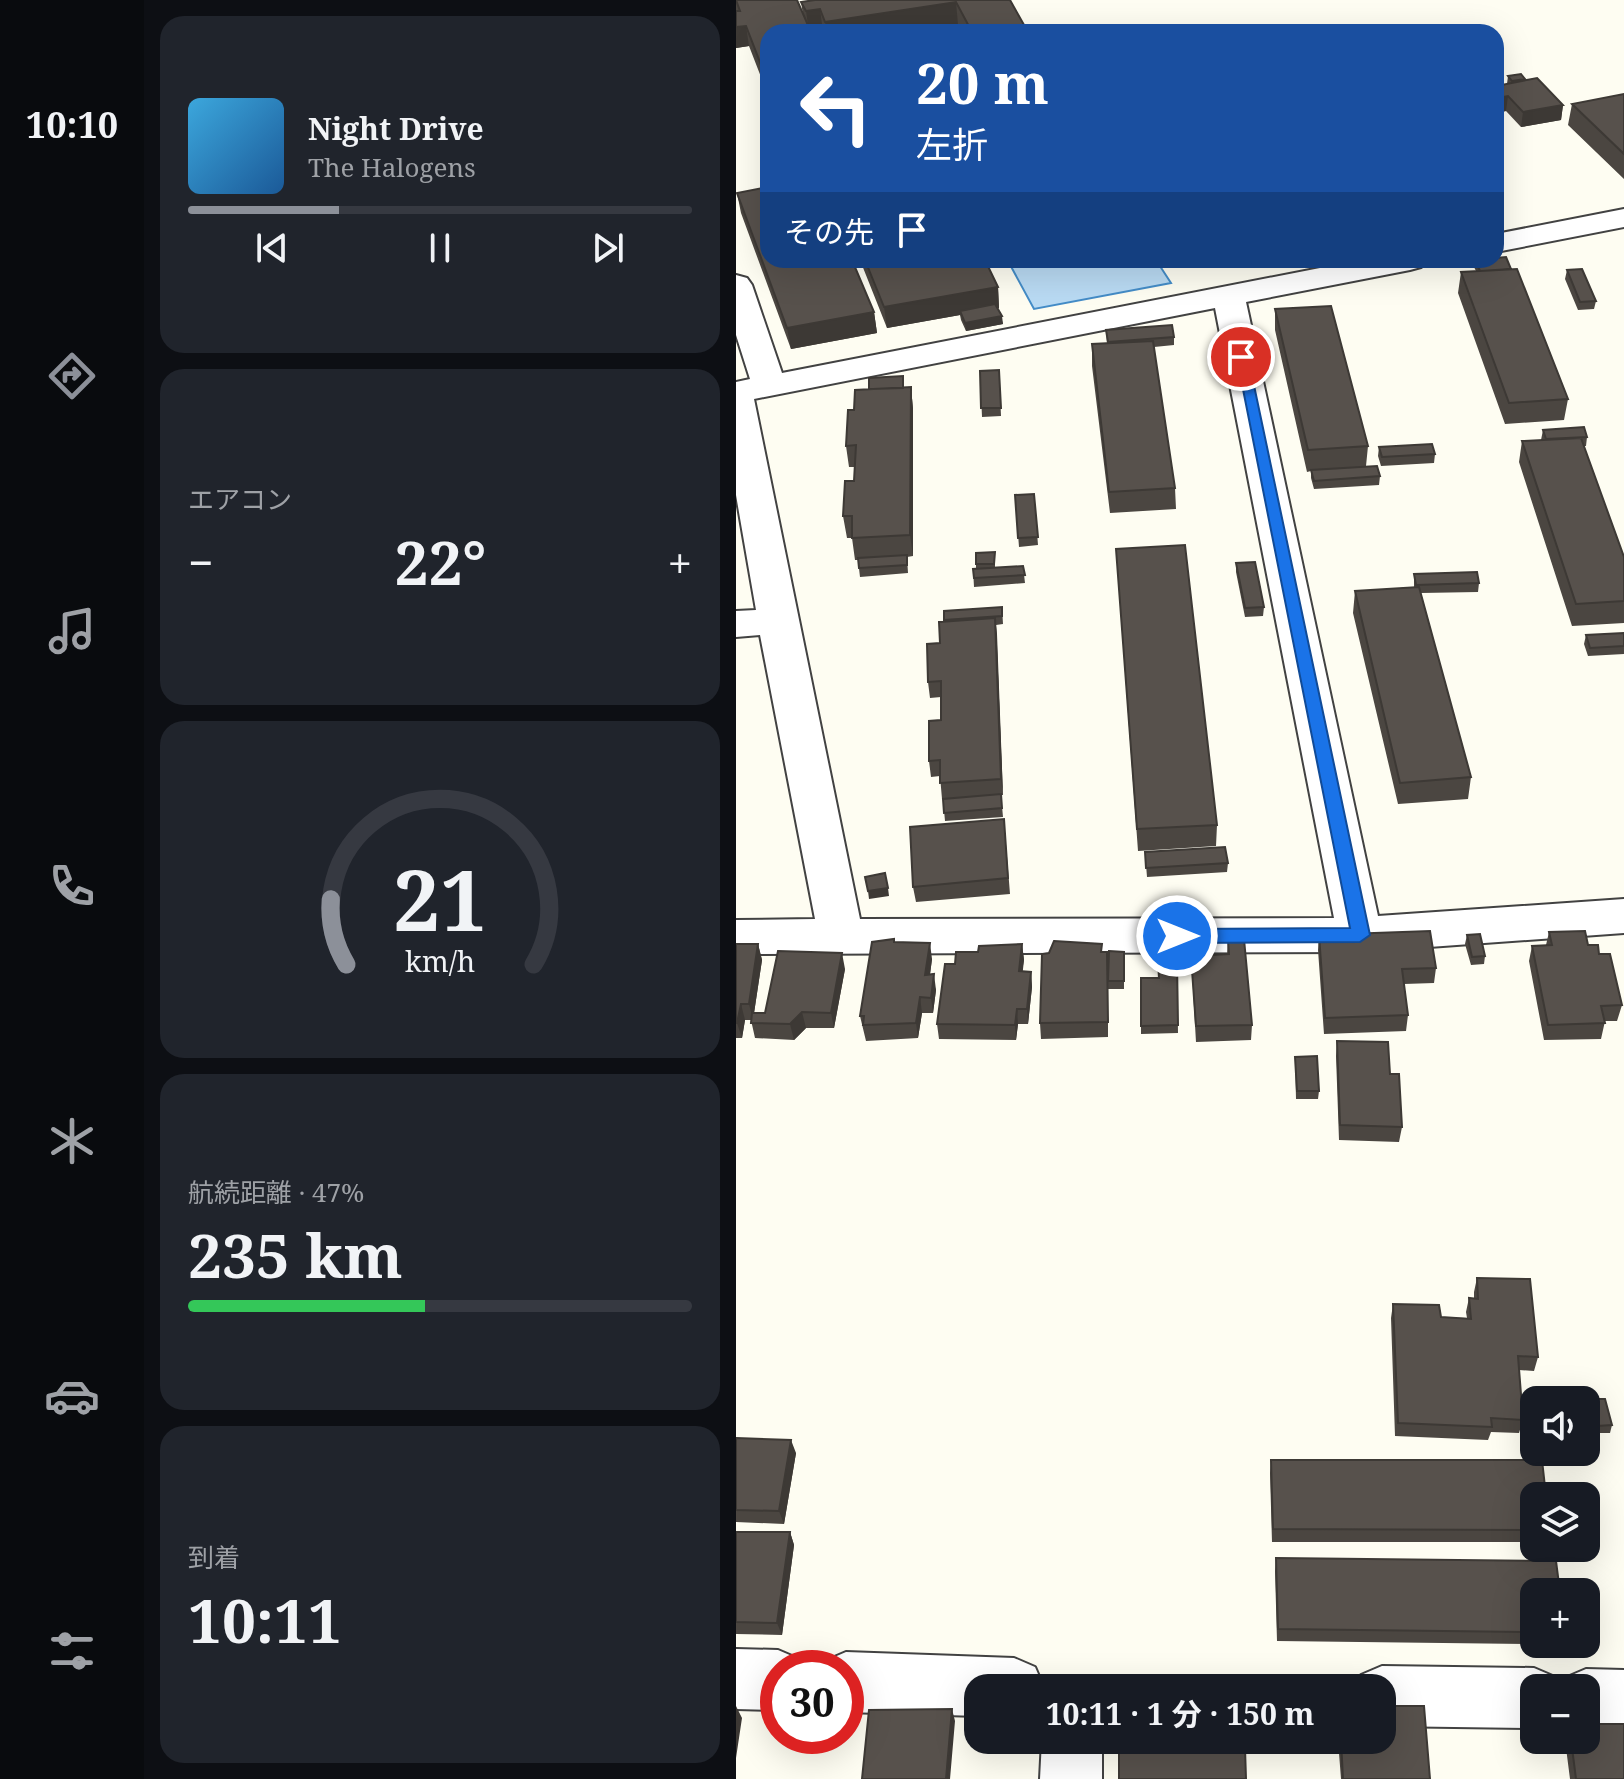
<!DOCTYPE html>
<html lang="ja">
<meta charset="utf-8">
<style>
:root{--surface:#171b24;--page:#20242c;--text:#f1f3f6;--muted:#9ea1a6;--line:#363941;--accent:#8c9099}
body{margin:0;font-family:"Noto Serif","Noto Sans JP",serif;background:var(--page);color:var(--text);height:100vh;display:flex;flex-direction:column;font-size:30px;white-space:nowrap}
*{box-sizing:border-box;margin:0}
p{font-size:26px;color:var(--muted)}
.icon{flex:none;width:44px;height:44px;fill:none;stroke:currentColor;stroke-width:2;stroke-linecap:round;stroke-linejoin:round}
.map{position:relative;flex:1;overflow:hidden}
.drawer{display:flex;flex-direction:column;gap:16px;padding:16px;background:#0d0f14;width:592px}
.drawer>*{flex:none}
.guide{position:absolute;left:24px;top:24px;width:744px;height:244px;border-radius:24px;box-shadow:0 8px 32px #0002;background:#1a4fa0;color:#fff;overflow:hidden}
.fabs{position:absolute;left:784px;top:1386px;display:grid;gap:16px}
.fabs a{display:grid;place-items:center;width:80px;height:80px;border-radius:16px;background:var(--surface);box-shadow:0 8px 32px #0002;font-size:40px}
.speed{position:absolute;left:24px;top:1650px;display:flex;gap:16px;font-size:40px;font-weight:700;text-align:center}
.speed>*{display:grid;place-content:center;width:104px;height:104px;border-radius:50%;background:var(--surface);box-shadow:0 8px 32px #0002;line-height:1}
.speed .limit{border:12px solid #d22;background:#fff;color:#111}
.pin{position:absolute;display:grid;place-items:center;width:68px;height:68px;color:#fff;margin:-34px;border:4px solid #fff;border-radius:50%;box-shadow:0 2px 8px #0007}
.me{position:absolute;width:88px;margin:-44px;rotate:90deg;stroke-linejoin:round;filter:drop-shadow(0 0 6px #0008)}
.turn{display:flex;align-items:center;gap:28px;height:168px;padding:0 24px;font-size:36px}
.turn .icon{width:104px;height:104px;stroke-width:2.5}
.turn b{display:block;font-size:56px;line-height:68px}
.then{display:flex;align-items:center;height:76px;padding:0 24px;background:#0003;gap:16px;font-size:30px}
.big{font-size:60px;font-weight:700;line-height:1.1}
.drawer .tile{flex:1;display:flex;flex-direction:column;justify-content:center;gap:12px;min-width:0;padding:0 28px;border-radius:24px;background:var(--page)}
.drawer .dial{align-items:center;gap:0}
.dial svg{height:208px;overflow:visible;fill:none;stroke:var(--line);stroke-width:7;stroke-linecap:round;text-anchor:middle}
.dial text{fill:var(--text);stroke:none}
.song{display:flex;align-items:center;gap:24px}
.cover{width:96px;height:96px;border-radius:12px;background:linear-gradient(135deg,hsl(200 70% 55%),hsl(210 70% 35%))}
.played{height:8px;border-radius:4px;background:linear-gradient(90deg,var(--accent) 30%,var(--line) 30%)}
.keys{display:flex;justify-content:space-around;direction:ltr}
.heat{display:flex;justify-content:space-between;align-items:center;font-size:44px;direction:ltr}
.charge{height:12px;border-radius:6px;background:linear-gradient(90deg,#34c759 47%,var(--line) 0)}
.trip{position:absolute;left:228px;top:1674px;width:432px;height:80px;border-radius:24px;background:var(--surface);box-shadow:0 8px 32px #0002;font-weight:700;line-height:80px;text-align:center}
main{display:flex;flex:1;min-height:0}
.menu{display:flex;flex-direction:column;width:144px;justify-content:space-around;align-items:center;background:#090b0e;color:var(--muted)}
.menu .icon{width:56px;height:56px}
.menu .active{color:var(--accent)}
.menu b{font-size:36px;color:var(--text)}
.map>svg:first-child{display:block}
</style>
<main>
<nav class="menu">
<b>10:10</b>
<svg class="icon active" aria-label="directions" viewBox="0 0 24 24"><path d="M12 3l9 9-9 9-9-9zM9 14v-3h6M13 9l2 2-2 2"/></svg>
<svg class="icon" aria-label="music" viewBox="0 0 24 24"><path d="M9 18V5l10-2v13"/><circle cx="6" cy="18" r="3"/><circle cx="16" cy="16" r="3"/></svg>
<svg class="icon" aria-label="phone" viewBox="0 0 24 24"><path d="M5 4h4l2 5-3 2q2 4 5 5l2-3 5 2v4C11 20 4 13 5 4z"/></svg>
<svg class="icon" aria-label="climate" viewBox="0 0 24 24"><path d="M12 3v18M4 7l16 10M4 17L20 7"/></svg>
<svg class="icon" aria-label="car" viewBox="0 0 24 24"><path d="M5 17H2v-5l4-1 3-4h7l3 4 3 1v5h-3M9 17h6M6 11h13"/><circle cx="7" cy="17" r="2"/><circle cx="17" cy="17" r="2"/></svg>
<svg class="icon" aria-label="filters" viewBox="0 0 24 24"><path d="M4 7h16M4 17h16"/><circle cx="9" cy="7" r="2"/><circle cx="15" cy="17" r="2"/></svg>
</nav>
<section class="drawer">
<div class="tile">
<div class="song"><i class="cover"></i><div><b>Night Drive</b><p>The Halogens</p></div></div>
<div class="played"></div>
<div class="keys"><svg class="icon" aria-label="previous" viewBox="0 0 24 24"><path d="M18 5L8 12l10 7zM5 5v14"/></svg><svg class="icon" aria-label="pause" viewBox="0 0 24 24"><path d="M8 5v14M16 5v14"/></svg><svg class="icon" aria-label="next" viewBox="0 0 24 24"><path d="M6 5l10 7-10 7zM19 5v14"/></svg></div>
</div>
<div class="tile"><p>エアコン</p>
<div class="heat"><a>−</a><b class="big">22°</b><a>+</a></div>
</div>
<div class="tile dial"><svg viewBox="0 0 100 80">
<path d="M14 69A42 42 0 1 1 86 69"/>
<path d="M14 69A42 42 0 0 1 8 44" stroke="#8c9099"/>
<text x="50" y="56" font-size="32" font-weight="700">21</text>
<text x="50" y="72" font-size="11">km/h</text>
</svg></div>
<div class="tile"><p>航続距離 · 47%</p><b class="big">235 km</b><div class="charge"></div></div>
<div class="tile"><p>到着</p><b class="big">10:11</b></div>
</section>
<div class="map">
<svg width="888" height="1779" viewBox="0 0 888 1779">
<rect width="100%" height="100%" fill="#fefdf2"/>
<path fill="#b9daf3" stroke="#448cc7" stroke-width="2" d="M420,260L435,283L298,309L272,261Z"/>
<g fill="none" stroke-linecap="round" stroke-linejoin="round">
<defs>
<path id="minor" d="M888,209V227L760,252V234Z
M625,260H690L685,267L674,270L510,302L642,916L888,899V933L624,952L0,954V920L79,919L24,635L0,637V611L20,610L0,495V382L14,379L0,335V275L11,278L16,285L46,373ZM479,308L598,918L124,919L18,399Z
M0,1649L42,1650L63,1659L67,1668H42V1710L0,1709Z
M110,1652L278,1658L299,1667L308,1688H242V1716L110,1712V1668H86L89,1661Z
M646,1666L798,1668L819,1677L824,1688H798V1728L646,1726V1688H620L625,1675Z
M850,1669L888,1670V1730L850,1729V1688H825L829,1678Z
M306,1740H366V1779H304Z"/>
</defs>
<use href="#minor" stroke="#424242" stroke-width="4"/>
<use href="#minor" fill="#fff" fill-rule="evenodd"/>
</g>
<path fill="#4b4641" d="M0,0L67,15L65,2L274,0L292,32H225L222,25L178,32H32V95L13,46L0,48Z
M772,76L789,79V80L827,105L825,120L785,127L770,111L760,113V86L771,84Z
M888,94V179L832,125L836,104Z
M1,193L138,312L141,333L55,349L5,213Z
M124,260H249L262,287L263,308H262L267,324L230,331L225,320L224,315L151,328Z
M739,260L832,399L828,420L769,424L722,293L725,272L740,271L738,267Z
M831,270L860,301L858,309L842,310L829,279Z
M539,309L632,446L630,466L644,476L643,485L578,489L575,478V471L571,472L539,330Z
M370,330L438,337V345L418,347L439,488L440,509L374,513L356,366V344H371Z
M263,370L265,416L246,417L244,371Z
M175,387L177,409V556L171,557L172,573L124,577L122,560H119L116,538H111L107,516L118,481L119,467H113L110,446L118,410L168,388Z
M807,430L851,437L850,446H848L888,557V623L836,626L783,462L786,441L805,440Z
M643,447L699,454L698,463L645,466L642,456Z
M298,494L302,545L283,547L279,495Z
M380,549L481,825L480,846L402,851Z
M259,552V568L287,566L289,583L238,587L237,569H240V564Z
M500,563L528,607L527,616L509,617L500,572Z
M678,574L743,583L742,592L685,593L735,777L732,799L662,804L617,613L619,591L678,587Z
M266,607L267,624L260,625L267,795H265L267,817L209,821L207,799L229,797L206,799L204,776L195,777L193,761L205,720V697L194,698L192,682L204,643L208,621V611Z
M888,633V654L852,656L848,644L850,635Z
M268,819L274,894L180,902L177,887Z
M409,852L492,863L491,872L411,877Z
M813,932L852,945L863,954L886,1005L881,1021H869L865,1039L808,1040L793,961L796,946L810,945Z
M583,935L700,968L698,983L668,984L672,1015L670,1031L588,1034L582,950Z
M731,935L749,956L748,964L735,965L729,944Z
M492,940L516,1025L515,1040L460,1042L455,956L491,955Z
M159,942L196,959L194,974L200,990L197,1013H186L182,1038L130,1041L124,1016Z
M0,944H22L26,960L18,1013H29L109,969L98,1028H70L58,1040L19,1038L15,1020H9L6,1038H0Z
M286,944L288,960L286,971L295,972L296,987L292,1024H282L280,1040L203,1039L201,1024L219,964Z
M366,952L372,973L388,952V989H372V1037L305,1039L304,1023Z
M441,962L442,1033L405,1034V978H422Z
M601,1041L654,1074L666,1127L663,1142L603,1140L600,1056Z
M559,1057L583,1091L582,1099H560Z
M741,1278L802,1357L798,1371L783,1370L787,1420L783,1433L755,1432L752,1440L659,1436L655,1318L657,1304L705,1317L731,1318L730,1312L733,1298L738,1299V1292Z
M856,1399L876,1425L874,1433H858L853,1407Z
M850,1412L855,1428L853,1435H850Z
M0,1438L60,1453L48,1524L0,1522Z
M535,1460L798,1496V1542H536L534,1473Z
M0,1532H54L58,1545L46,1635L0,1634Z
M540,1558L798,1592V1644L541,1641L539,1571Z
M602,1740H646L694,1779H605Z
M829,1740H850L888,1779H834Z"/>
<path fill="#3d3935" d="M220,2L222,25L178,32H91L89,22Z
M84,9L87,32H73L70,11Z
M10,26L13,46L0,48V27Z
M772,96L770,111L760,113L762,98Z
M827,105L825,120L785,127L787,112Z
M262,287L263,308L225,315L224,311V315L151,328L148,307Z
M138,312L141,333L55,349L51,328Z
M266,316L267,324L230,331L229,323Z
M175,387L177,409V556L174,535Z
M259,618L261,634L267,795L265,779Z
M152,888L153,896L133,899L132,891Z
M194,943L196,959L192,990L189,975Z
M22,944L26,960L17,1020L13,1004Z
M286,944L288,960L285,987L283,971Z
M106,953L109,969L98,1028L95,1013Z
M295,972L296,987L292,1024L291,1009Z
M198,974L200,990L197,1013L195,998Z
M184,997L186,1013L182,1038L180,1023Z
M5,1004L9,1020L6,1038L1,1023Z
M281,1009L282,1024L280,1040L279,1025Z
M66,1012L70,1028L58,1040L54,1024Z
M55,1440L60,1453L48,1524L43,1511Z
M54,1532L58,1545L46,1635L41,1623Z
M0,1706L6,1718L0,1758Z
M216,1709L219,1721L214,1779H210Z"/>
<path fill="#57514c" stroke="#3d3935" stroke-width="2" d="M0,0H61L75,32H32V83L10,26L0,27V11H4Z
M79,0H274L292,32H236L220,2L89,22L84,9L70,11L65,2Z
M785,74L789,79L776,81L772,76Z
M801,78L827,105L787,112L772,96L762,98L760,96V86Z
M888,94V154L836,104Z
M32,187V260H116L138,312L51,328L1,193Z
M770,257L775,269L744,271L739,260H760V258Z
M129,260H249L262,287L148,307Z
M781,269L832,399L773,403L725,272Z
M846,269L860,301L844,302L831,270Z
M259,304L266,316L229,323L224,311Z
M595,306L632,446L572,450L539,309Z
M436,325L438,337L372,342L370,330Z
M417,341L439,488L373,492L356,344Z
M263,370L265,408H245L244,371Z
M167,376V388L133,389V378Z
M175,387L174,535L116,538V516H107L109,481H118L120,445L110,446L112,410H118L119,390Z
M848,427L851,437L810,439L807,430Z
M845,438L888,557V601L840,604L786,441Z
M696,444L699,454L646,457L643,447Z
M641,466L644,476L578,481L575,470Z
M298,494L302,537L282,538L279,495Z
M449,545L481,825L401,829L380,549Z
M259,552L258,564H240V553Z
M171,555V565L123,568L122,558Z
M519,562L528,607L509,608L500,563Z
M287,566L289,575L238,578L237,569Z
M741,572L743,583L680,585L678,574Z
M683,587L735,777L664,783L619,591Z
M266,607V616L208,620V611Z
M259,618L265,779L204,783V760L193,761V721L205,720V681L192,682L191,644L204,643L203,622Z
M888,633V646L854,648L850,635Z
M265,794L266,808L208,813L207,799Z
M268,819L272,878L177,887L174,827Z
M489,847L492,863L410,868L409,852Z
M149,873L152,888L132,891L129,877Z
M694,931L700,968L666,969L672,1015L589,1018L583,935Z
M849,931L852,945H862L863,954H874L886,1005L865,1006L869,1023L812,1025L796,946L816,945L813,932Z
M744,934L749,956L736,957L731,935Z
M158,939V942L194,943L189,975L198,974L195,998L184,997L180,1023L127,1025L128,1016H124L136,942Z
M508,939L516,1025L460,1026L455,956L493,954L492,940Z
M318,941L366,944L365,952H371L372,1022L304,1023L306,954L313,953Z
M0,944H22L13,1004H5L1,1023H0Z
M286,944L283,971L295,972L291,1009H281L279,1025L201,1024L209,964H219L220,952H242L243,946Z
M42,951L106,953L95,1013L66,1012L54,1024L15,1023L16,1013H29Z
M373,951L388,952V981H372Z
M422,962H441L442,1025L405,1026V978H423Z
M601,1041L652,1042L654,1074H663L666,1127L604,1125Z
M581,1056L583,1091H561L559,1057Z
M741,1278L794,1279L802,1357L782,1356L787,1420L755,1418L756,1427L662,1423L657,1304L703,1305L705,1317L735,1319L733,1298L742,1299Z
M856,1399H869L876,1425L861,1426Z
M850,1412H853L855,1428H850Z
M0,1438L55,1440L43,1511L0,1510Z
M535,1460H806L810,1496H798V1530L537,1529Z
M0,1532H54L41,1623L0,1622Z
M540,1558L820,1561L824,1592H798V1632L542,1629Z
M646,1706H688L694,1779H607L605,1740H646Z
M216,1709L210,1779H126L133,1710Z
M850,1724H888V1779H840L835,1740H850Z
M383,1747L509,1748L510,1779H383Z"/>
<path fill="#1a73e8" stroke="#114b97" stroke-width="2" d="M500,354L512,357L634,935L624,942L441,943L432,936L441,929L614,928Z"/>
</svg>
<div class="fabs">
<a><svg class="icon" aria-label="sound" viewBox="0 0 24 24"><path d="M4 9h4l5-4v14l-5-4H4zM17 9q2 3 0 6"/></svg></a>
<a><svg class="icon" aria-label="layers" viewBox="0 0 24 24"><path d="M12 4l9 5-9 5-9-5zM3 14l9 5 9-5"/></svg></a>
<a>+</a>
<a>−</a>
</div>
<div class="speed"><div class="limit">30</div></div>
<div class="pin" style="left:505px;top:357px;background:#d93025"><svg class="icon" aria-label="arrive" viewBox="0 0 24 24"><path d="M6 21V4h12l-3 4 3 4H6"/></svg></div>
<svg class="me" style="left:441px;top:936px" viewBox="-20 -20 40 40"><circle r="17" fill="#1a73e8" stroke="#fff" stroke-width="3"/><path d="M0-11L8 9 0 5-8 9z" fill="#fff"/></svg>
<div class="trip">10:11 · 1 分 · 150 m</div>
<div class="guide">
<div class="turn"><svg class="icon" aria-label="left" viewBox="0 0 24 24"><path d="M17 20v-9H6M10 6l-5 5 5 5"/></svg><div><b>20 m</b>左折</div></div>
<div class="then">その先<svg class="icon" aria-label="arrive" viewBox="0 0 24 24"><path d="M6 21V4h12l-3 4 3 4H6"/></svg></div>
</div>
</div>
</main>
